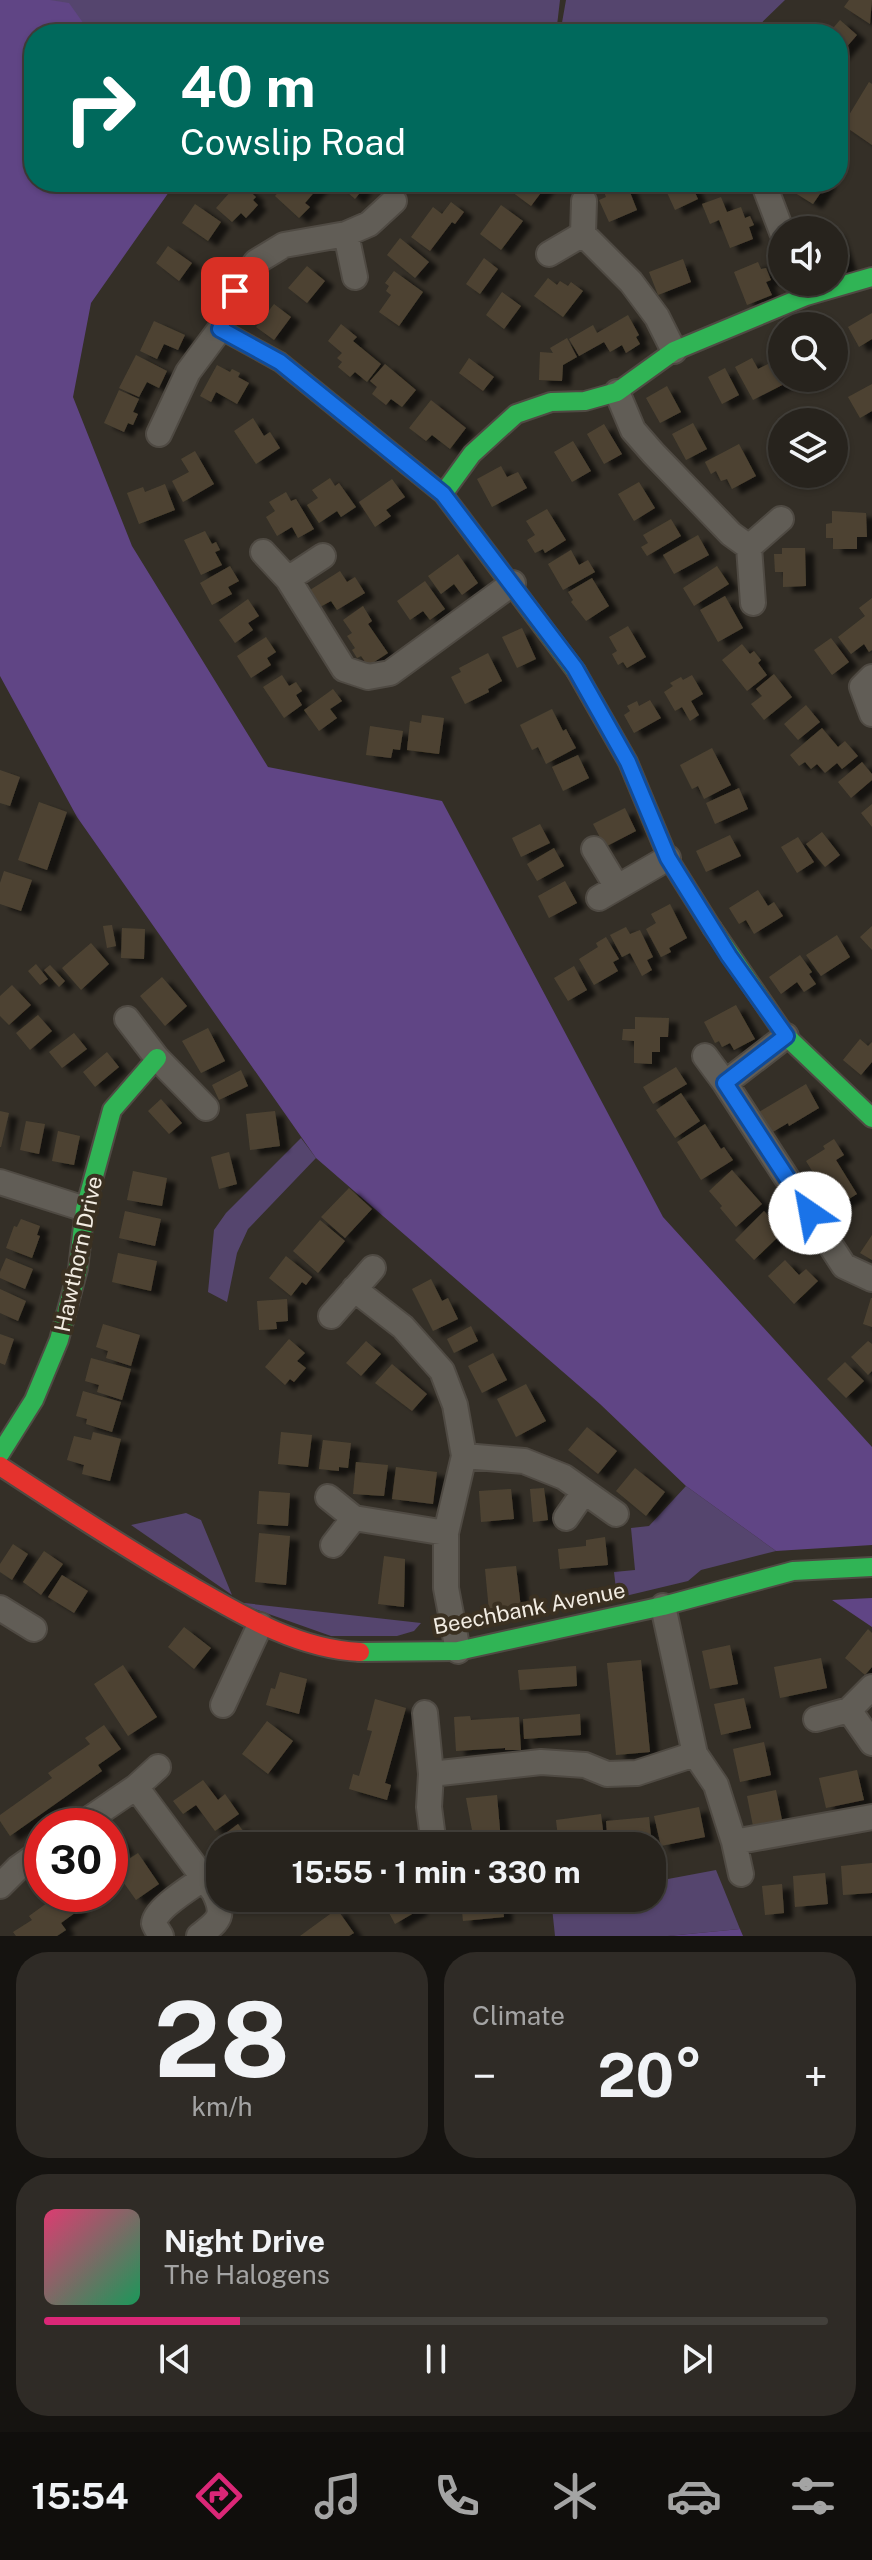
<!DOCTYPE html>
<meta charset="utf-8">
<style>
:root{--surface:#27231d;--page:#2f2b26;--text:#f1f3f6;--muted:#a4a4a4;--line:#43403b;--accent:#db2777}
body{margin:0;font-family:"Public Sans",sans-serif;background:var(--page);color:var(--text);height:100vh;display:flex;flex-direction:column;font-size:30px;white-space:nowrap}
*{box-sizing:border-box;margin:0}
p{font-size:26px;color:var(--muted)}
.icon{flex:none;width:44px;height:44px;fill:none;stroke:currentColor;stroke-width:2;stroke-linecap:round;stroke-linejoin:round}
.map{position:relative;height:1936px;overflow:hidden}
.panel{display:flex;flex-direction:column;gap:16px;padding:16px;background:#151310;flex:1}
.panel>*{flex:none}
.guide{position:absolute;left:24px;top:24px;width:824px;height:168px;border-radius:32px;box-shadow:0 2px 6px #0004,0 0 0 2px var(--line);background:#00695c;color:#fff;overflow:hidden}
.buttons{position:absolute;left:768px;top:216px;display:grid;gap:16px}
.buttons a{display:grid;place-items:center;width:80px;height:80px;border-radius:50%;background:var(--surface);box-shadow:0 2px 6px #0004,0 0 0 2px var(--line);font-size:40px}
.speed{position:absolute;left:24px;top:1808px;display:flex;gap:16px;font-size:40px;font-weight:700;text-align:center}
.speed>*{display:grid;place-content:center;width:104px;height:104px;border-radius:50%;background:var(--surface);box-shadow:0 2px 6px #0004,0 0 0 2px var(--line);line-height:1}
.speed .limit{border:12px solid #d22;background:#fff;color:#111}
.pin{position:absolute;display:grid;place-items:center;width:68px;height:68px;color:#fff;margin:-34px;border-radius:16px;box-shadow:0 4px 12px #0006}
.me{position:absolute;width:88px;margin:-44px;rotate:327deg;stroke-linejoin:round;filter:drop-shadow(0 0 6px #0008)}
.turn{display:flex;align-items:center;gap:28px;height:168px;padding:0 24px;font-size:36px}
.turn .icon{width:104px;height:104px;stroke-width:2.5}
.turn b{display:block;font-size:56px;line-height:68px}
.big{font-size:60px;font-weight:700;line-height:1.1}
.panel .tile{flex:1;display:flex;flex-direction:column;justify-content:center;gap:12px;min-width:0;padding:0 28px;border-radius:32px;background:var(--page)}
.panel .dial{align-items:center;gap:0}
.dial b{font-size:104px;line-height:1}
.song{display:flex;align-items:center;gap:24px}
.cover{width:96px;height:96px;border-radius:12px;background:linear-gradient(135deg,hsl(340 70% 55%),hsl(150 70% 35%))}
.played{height:8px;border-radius:4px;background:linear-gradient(90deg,var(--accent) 25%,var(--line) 25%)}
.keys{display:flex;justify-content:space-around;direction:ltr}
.heat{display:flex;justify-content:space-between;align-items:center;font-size:44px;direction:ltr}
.panel .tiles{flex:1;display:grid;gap:16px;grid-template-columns:1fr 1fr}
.tile:last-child{grid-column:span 2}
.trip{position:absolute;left:206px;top:1832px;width:460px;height:80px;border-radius:32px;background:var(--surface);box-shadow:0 2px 6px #0004,0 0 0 2px var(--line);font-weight:700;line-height:80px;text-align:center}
.dock{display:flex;height:128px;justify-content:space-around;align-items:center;background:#100e0c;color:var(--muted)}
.dock .icon{width:56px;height:56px}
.dock .current{color:var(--accent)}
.dock b{font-size:36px;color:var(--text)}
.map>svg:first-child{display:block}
</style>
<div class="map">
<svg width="872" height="1936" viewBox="0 0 872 1936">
<defs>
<filter id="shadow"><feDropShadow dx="9" dy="5" stdDeviation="2" flood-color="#0009"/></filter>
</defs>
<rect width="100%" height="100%" fill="#342f27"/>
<path fill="#55456e" d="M0,0H560L556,34H34Z
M566,0H785L750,34H560Z
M301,1138L316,1158L248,1229L237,1253L227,1302L208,1292L214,1230L226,1213Z
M686,1486L776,1551L701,1570L688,1581L617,1598L614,1572L635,1570L631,1528L649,1526Z
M186,1513L201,1520L232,1595L131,1525Z
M235,1602L421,1623L414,1631L397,1636H331Z
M716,1870L740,1929L668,1936H555L551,1898H652V1882Z"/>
<path fill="#604585" d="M0,0H50L69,3L91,34H34V182H176L91,303L73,397L132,546L268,767L442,801L663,1217L872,1447V1545L776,1551L686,1486L600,1404L316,1158L77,817L0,676Z
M872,1598V1627L832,1600Z
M740,1929L743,1936H668Z"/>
<path fill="#4d4332" filter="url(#shadow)" d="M849,0H872L870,24L844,7Z
M840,20L857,35L838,57V34H828Z
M869,82L872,84V145L843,125Z
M239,182L256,197L253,200L258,205L246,218L241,213L232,222L216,208Z
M287,182H323L305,203L310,207L299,218L275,196Z
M336,182H356L363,189L355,199Z
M519,182H549L531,206L512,192Z
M606,182H626L637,210L609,222L599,200L606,197L601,184Z
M669,182H690L698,199L675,210L664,186Z
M798,182H828L813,204L792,191Z
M721,197L727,212L741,207L745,218L750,216L754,225L749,227L753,239L730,248L719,220L710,224L702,204Z
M451,202L464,212L455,224L452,222L430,251L411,237L433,207L442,214Z
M195,204L221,222L208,241L182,223Z
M501,205L523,221L501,250L480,234Z
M834,228L848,266L834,271Z
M400,238L429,262L415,278L387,255Z
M168,246L192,263L179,281L156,263Z
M484,258L498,269L480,294L466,284Z
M683,259L691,282L658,295L649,272Z
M758,262L761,269L766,268L771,280L766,282L772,295L747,305L734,272Z
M307,266L325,281L307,303L288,288Z
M394,271L423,292L399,326L379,312L391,295L386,291L389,286L385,283Z
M548,278L557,285L560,281L568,286L571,282L583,291L563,317L534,296Z
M502,292L521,306L504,329L486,315Z
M274,304L291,317L274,340L256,327Z
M872,313V339L859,347L848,327Z
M628,315L639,335L636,337L640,344L626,353L622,345L610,352L604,342L579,356L569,339L593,325L597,333Z
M154,321L185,335L178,350L164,344L157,359L140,351Z
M341,324L357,337L353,341L381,364L367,382L355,372L350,377L338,367L342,362L337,358L342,353L328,341Z
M567,338L577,357L563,365L562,381L539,380L540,352L553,353L550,348Z
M136,355L167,371L159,388L147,382L139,397L119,388Z
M782,357V378H796L753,400L735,367L752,358L758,369Z
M469,358L494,377L483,391L459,373Z
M385,364L416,390L402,407L391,399L386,405L372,394L377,387L370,381Z
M217,365L230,372L232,369L240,373L238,377L249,383L237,404L216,392L211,402L200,396Z
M725,368L739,395L722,404L708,377Z
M872,384V411L860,418L848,397Z
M667,386L681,412L660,423L646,398Z
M119,390L139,399L133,412L138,414L133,425L128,423L124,432L104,423Z
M431,400L466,428L450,449L432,435L426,441L409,428Z
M253,418L264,436L270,432L280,448L256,464L234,431Z
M693,423L707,449L686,460L672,434Z
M604,424L622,454L604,464L587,434Z
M573,441L591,471L572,482L554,452Z
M739,444L756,476L732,489L727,479L721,481L716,471L711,474L705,462Z
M195,451L214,484L183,502L172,481L189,472L181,459Z
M501,466L507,477L518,472L527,488L492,507L477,479Z
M330,478L335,486L339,483L356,507L341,517L337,511L319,523L307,505L318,498L312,490Z
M392,479L405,497L386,510L391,516L375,527L359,502Z
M639,482L655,508L634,521L618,494Z
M165,484L175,510L139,524L127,493L143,487L145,492Z
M286,492L291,501L296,499L314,529L298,538L292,527L277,536L266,517L275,511L269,502Z
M547,509L566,540L545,553L543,549L535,553L527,540L535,535L526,521Z
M832,511L866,513L867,537H857V549H833V538H826V524L832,523Z
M671,519L681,536L647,556L641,547L648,543L643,535Z
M205,531L212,544L216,542L220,550L215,552L222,565L201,575L184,540Z
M698,535L709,555L674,574L663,555Z
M782,548H805L806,586L783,587V572H775L774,554H782Z
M571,550L579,565L588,560L595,572L563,590L548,564Z
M458,554L478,583L462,595L454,584L441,594L428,576Z
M230,566L239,581L228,587L232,594L212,605L200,583Z
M717,566L729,584L694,606L683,588Z
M340,571L347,582L355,577L365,593L337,610L331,601L320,607L310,590Z
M592,578L609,606L586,621L571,602L573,600L568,592Z
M425,581L445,609L430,620L423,611L410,620L397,601Z
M725,596L743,628L718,642L700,610Z
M872,598V650L869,652L864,644L851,654L838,637L865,616L859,608Z
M248,599L259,616L248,623L253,630L235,643L219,620Z
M363,606L372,621L368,624L388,653L368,666L361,656L357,658L352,650L355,648L347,636L352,633L343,620Z
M628,626L646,657L627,668L623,662L618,665L612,654L617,651L609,637Z
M522,628L536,659L517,668L502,637Z
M266,637L276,652L267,658L271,665L251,678L237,656Z
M831,638L849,662L832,675L814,650Z
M742,644L750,654L754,651L761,660L758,663L767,675L747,691L722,660Z
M488,653L502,681L488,689L489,692L465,704L451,677L461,672L459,668Z
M774,674L792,697L764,720L751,704L762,696L756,689Z
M282,675L289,686L296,682L302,691L296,695L302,705L284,718L263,687Z
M692,675L703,694L691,701L699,715L690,721L682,707L675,711L664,692L673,686L670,683L681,677L683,680Z
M333,689L342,701L330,709L337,718L319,731L304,710Z
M650,700L661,718L634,733L624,715L630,711L627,706L637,701L639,706Z
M806,705L820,722L798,740L784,724Z
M552,709L563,731L566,729L576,748L546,764L538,747L532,750L520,725Z
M422,715L444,718L439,754L407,750L410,721L421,723Z
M370,726L403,731L400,750L393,749L391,758L366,755Z
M822,728L838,747L845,741L858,756L842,769L837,763L825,773L817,764L811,769L805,762L799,766L790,755Z
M712,748L731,785L704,799L698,786L692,789L680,765Z
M578,755L589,778L563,791L552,767Z
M862,762L872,774V780L851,798L838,782Z
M0,770L20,777L10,806L0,803Z
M739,788L748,809L715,824L706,803Z
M39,802L67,812L47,870L18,860Z
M872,804V827L861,813Z
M625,808L636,831L605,847L593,824Z
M540,824L550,843L521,857L512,838Z
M822,832L840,855L825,867L806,844Z
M730,835L741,856L706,872L696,851Z
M798,837L814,862L797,873L781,847Z
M554,848L564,866L537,881L527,864Z
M4,871L32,880L21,911L0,904V883Z
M565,881L577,903L549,918L538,896Z
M758,890L768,906L774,902L783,916L754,934L746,920L739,924L729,908Z
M670,904L687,938L669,948L671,952L661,957L646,929L656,923L651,914Z
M112,925L116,946L107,948L103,926Z
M872,926V950L860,937Z
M626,927L630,934L640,930L653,957L647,960L652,970L642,976L630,953L622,957L610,935Z
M122,928L145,929L144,959L121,958Z
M837,935L850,957L821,976L806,955Z
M606,937L619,959L613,962L618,971L594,985L579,959L598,947L596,943Z
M91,943L109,964L81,990L62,968Z
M800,955L812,972L809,974L816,984L804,992L797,982L781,994L769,977Z
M36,964L48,979L40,985L28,971Z
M50,965L65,981L59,987L44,970Z
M574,966L587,990L568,1001L554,978Z
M162,977L187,1006L165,1026L140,996Z
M12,985L31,1005L9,1025L0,1016V996Z
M736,1005L755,1039L734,1050L730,1043L722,1047L719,1041L715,1043L704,1022Z
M38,1015L52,1031L30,1050L16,1033Z
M635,1017L669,1018L668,1037H660V1052H652V1064L634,1063V1041L622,1040L623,1029H635Z
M208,1028L225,1061L201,1073L182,1041Z
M74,1033L87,1049L62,1068L49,1052Z
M860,1039L868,1046L872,1042V1062L861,1075L843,1060Z
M107,1052L119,1067L95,1087L83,1072Z
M676,1067L687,1084L653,1104L643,1087Z
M241,1070L248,1086L219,1100L212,1085Z
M806,1084L819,1108L789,1126L788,1123L771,1133L759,1112Z
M681,1093L700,1121L675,1138L656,1110Z
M161,1099L182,1123L169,1134L148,1111Z
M0,1111L9,1113L1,1147H0Z
M275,1111L280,1146L250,1150L246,1114Z
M26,1121L45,1124L39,1154L20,1150Z
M705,1124L721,1149L724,1147L733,1160L701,1180L677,1142Z
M58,1131L80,1136L74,1165L52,1161Z
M834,1139L844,1155L836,1160L857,1194L839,1205L833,1195L823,1201L812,1183L817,1179L806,1161L825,1149L823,1146Z
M229,1152L237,1184L219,1189L211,1157Z
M732,1170L762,1204L736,1227L720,1208L722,1206L709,1191Z
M133,1171L167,1178L162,1206L127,1200Z
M349,1188L372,1209L345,1238L321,1217Z
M125,1211L161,1219L155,1246L119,1238Z
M764,1211L775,1223L771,1227L779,1236L754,1260L735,1240Z
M21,1219L40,1226L37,1235L40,1236L32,1258L6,1248L14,1226L17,1227Z
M320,1220L345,1241L318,1273L293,1251Z
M872,1235V1260L860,1253Z
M118,1253L157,1261L151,1291L112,1282Z
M286,1256L312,1277L306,1285L302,1282L291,1296L269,1278Z
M6,1258L33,1269L25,1289L0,1278V1272Z
M785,1260L799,1275L806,1269L818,1281L794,1304L768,1276Z
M431,1279L442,1301L448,1298L458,1319L433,1331L412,1289Z
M0,1289L26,1301L18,1321L0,1313Z
M871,1298H872V1327L863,1324Z
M287,1299L288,1321L276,1322L277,1329L259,1330L257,1301Z
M103,1324L140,1335L131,1366L106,1358L108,1351L96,1347Z
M471,1326L478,1341L454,1353L447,1339Z
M0,1334L14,1339L5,1365L0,1363Z
M289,1339L305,1353L297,1361L306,1368L294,1382L290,1379L285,1385L265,1367Z
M366,1341L381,1354L361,1376L346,1363Z
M868,1341L872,1344V1371L868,1375L851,1357Z
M493,1353L507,1380L482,1393L468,1366Z
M91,1358L131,1369L122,1400L97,1392L99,1385L85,1381Z
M845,1362L864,1381L846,1398L827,1379Z
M392,1364L427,1394L412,1411L375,1383Z
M526,1384L546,1421L516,1437L497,1399Z
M83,1391L121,1402L112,1432L86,1424L87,1419L76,1416Z
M587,1427L617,1451L598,1474L568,1450Z
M93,1432L121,1439L110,1481L82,1474L84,1465L67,1460L74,1436L91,1440Z
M281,1432L312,1435L308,1467L278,1464Z
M323,1440L351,1443L348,1468L339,1467V1471L319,1469Z
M356,1462L388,1465L384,1496L353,1494Z
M396,1467L437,1472L433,1504L392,1499Z
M635,1468L665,1492L646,1516L616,1491Z
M544,1488L548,1520L533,1522L530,1489Z
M511,1489L514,1519L481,1522L479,1491Z
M259,1491L290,1493L288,1526L257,1524Z
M259,1533L290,1536L286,1585L255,1582Z
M605,1537L608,1565L560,1569L558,1549L586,1546V1540Z
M13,1544L28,1554L12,1580L0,1572V1564Z
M44,1551L63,1564L41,1595L23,1582Z
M384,1556L405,1559L404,1607L378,1604Z
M516,1566L521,1608L489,1611L485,1569Z
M62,1575L88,1591L74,1613L48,1597Z
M184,1627L211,1648L194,1669L168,1647Z
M868,1629L872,1633V1667L865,1675L845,1658Z
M730,1645L738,1684L710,1689L702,1651Z
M821,1658L827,1688L780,1698L774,1667Z
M641,1660L650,1752L616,1755L607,1663Z
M123,1665L157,1717L128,1736L94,1684Z
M576,1666L577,1686L520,1690L518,1670Z
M280,1672L307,1679L299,1714L266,1705L271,1688L275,1689Z
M744,1698L751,1728L721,1735L714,1704Z
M375,1699L406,1708L385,1783L391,1785L387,1800L349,1789L353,1774L359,1776L372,1731L367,1730Z
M580,1714L581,1735L524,1739L523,1719Z
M470,1716L471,1720L519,1717L521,1750H505V1748L456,1751L454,1717Z
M267,1721L293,1741L268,1774L242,1754Z
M104,1725L121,1749L98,1765L102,1771L10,1836L0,1821V1815L52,1778L48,1773L90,1744L85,1738Z
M764,1742L771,1775L740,1782L733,1749Z
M857,1770L864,1800L826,1808L819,1778Z
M203,1780L218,1800L225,1794L239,1814L215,1831L196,1805L183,1814L173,1801Z
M776,1790L782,1820L753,1826L747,1796Z
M497,1795L501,1841L506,1840L507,1846H475L466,1798Z
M699,1807L705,1837L661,1846L654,1816Z
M601,1814L605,1846H559L556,1820Z
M649,1817L652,1846H608L606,1821Z
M238,1824L254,1846H220V1850L214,1842Z
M112,1831L125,1849L110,1860V1832Z
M388,1835L395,1846H369Z
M138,1853L159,1884L136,1900L114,1869Z
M872,1863V1893L843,1895L841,1866Z
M825,1873L828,1904L795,1907L793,1876Z
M782,1884L784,1913L765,1915L762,1886Z
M49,1894H68L79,1910L61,1923L66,1930L57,1936H16L13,1932L32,1920L29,1916L47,1903L44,1898Z
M381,1898H413L419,1910L395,1924Z
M483,1898H502L504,1917L463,1921L461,1901Z
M337,1909L354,1933L349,1936H300Z"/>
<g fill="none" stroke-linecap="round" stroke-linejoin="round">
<defs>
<path id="street" d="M763,182L782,232
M583,234L631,282L657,317L674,351
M549,254L583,234L584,201
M355,277L346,234L369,224L394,201
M617,392L633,430L653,453L731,534L749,547
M159,434L188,372L220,329L235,291L256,262L284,245L346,234
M263,552L288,579L344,669L368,677L390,673L513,583
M288,579L323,556
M753,603L749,547L781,519
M872,677L862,687L872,714
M594,849L617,887
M599,898L668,858
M127,1019L157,1058L206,1108
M786,1036L725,1083L844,1266L872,1279
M705,1056L725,1083
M0,1182L85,1209
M354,1289L403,1327L442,1371L455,1405L464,1456L446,1533V1588L458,1651
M331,1316L373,1268
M464,1456L524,1461L564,1477L616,1514
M328,1497L354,1518L446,1533
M566,1518L584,1492
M333,1545L354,1518
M663,1606L695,1754L716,1785L734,1842L872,1817
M0,1608L34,1629
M223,1705L260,1625
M849,1710L872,1743
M425,1713L431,1774
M816,1719L849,1710L872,1687
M136,1787L158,1767
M79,1826L136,1787L214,1892C226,1917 218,1921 199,1936
M734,1842L741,1874
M434,1846L429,1807L431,1774L541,1762L585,1765L607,1774L637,1773L695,1754
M0,1886L18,1868L42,1851
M161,1936C160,1934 154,1925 154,1924C153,1910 193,1886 204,1878"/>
<path id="fast" d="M220,329L280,362L443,494L576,671
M443,494L472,454L516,414L551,402L585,401L617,392L674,351L806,296L872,277
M712,928L786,1036L872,1118
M0,1454L34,1400L59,1340L78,1269L85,1209L112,1110L157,1058
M360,1652L458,1651L663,1606L793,1571L872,1567"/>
<path id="jam" d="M576,671L628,762L668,858L712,928
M0,1466C61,1506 122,1546 186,1583C240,1614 296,1649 360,1652"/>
</defs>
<use href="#street" stroke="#4f4a43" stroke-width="28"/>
<use href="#fast" stroke="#4f4a43" stroke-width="22"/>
<use href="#jam" stroke="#4f4a43" stroke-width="22"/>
<use href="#street" stroke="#615d56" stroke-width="24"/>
<use href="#fast" stroke="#30b455" stroke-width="18"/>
<use href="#jam" stroke="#e5322d" stroke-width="18"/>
</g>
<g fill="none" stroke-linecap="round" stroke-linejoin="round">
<defs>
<path id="route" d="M235,291L220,329L280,362L443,494L575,668L628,762L668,858L729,956L786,1036L725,1083L810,1213"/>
</defs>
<use href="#route" stroke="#114b97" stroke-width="20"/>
<use href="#route" stroke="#1a73e8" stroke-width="14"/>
</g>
<g text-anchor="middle" stroke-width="8" stroke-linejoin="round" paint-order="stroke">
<g font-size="22" fill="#f2ece2" stroke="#3a3021">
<text transform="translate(78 1254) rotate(-78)" y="8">Hawthorn Drive</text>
<text transform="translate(529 1608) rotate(-11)" y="8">Beechbank Avenue</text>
</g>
</g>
</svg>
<div class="buttons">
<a><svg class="icon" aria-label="sound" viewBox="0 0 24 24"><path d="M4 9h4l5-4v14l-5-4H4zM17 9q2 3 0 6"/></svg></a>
<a><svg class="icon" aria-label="search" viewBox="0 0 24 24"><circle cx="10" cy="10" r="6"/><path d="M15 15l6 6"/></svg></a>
<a><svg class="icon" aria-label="layers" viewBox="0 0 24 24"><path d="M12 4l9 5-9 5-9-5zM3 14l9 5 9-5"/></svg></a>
</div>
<div class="speed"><div class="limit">30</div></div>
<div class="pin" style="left:235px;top:291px;background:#d93025"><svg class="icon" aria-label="arrive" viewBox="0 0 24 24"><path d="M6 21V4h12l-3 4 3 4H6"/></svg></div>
<svg class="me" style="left:810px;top:1213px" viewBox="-20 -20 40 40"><circle r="19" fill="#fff"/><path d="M0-13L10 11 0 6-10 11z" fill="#1a73e8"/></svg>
<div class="trip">15:55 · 1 min · 330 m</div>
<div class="guide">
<div class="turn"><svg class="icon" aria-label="right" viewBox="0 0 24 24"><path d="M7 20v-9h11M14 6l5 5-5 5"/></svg><div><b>40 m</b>Cowslip Road</div></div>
</div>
</div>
<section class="panel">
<div class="tiles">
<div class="tile dial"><b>28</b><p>km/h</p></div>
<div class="tile"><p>Climate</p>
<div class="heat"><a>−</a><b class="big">20°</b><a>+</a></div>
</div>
<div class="tile">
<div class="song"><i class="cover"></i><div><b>Night Drive</b><p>The Halogens</p></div></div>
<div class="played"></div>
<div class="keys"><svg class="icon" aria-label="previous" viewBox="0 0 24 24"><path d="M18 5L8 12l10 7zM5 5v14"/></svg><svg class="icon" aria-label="pause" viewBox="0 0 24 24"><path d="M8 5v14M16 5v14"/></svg><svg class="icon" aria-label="next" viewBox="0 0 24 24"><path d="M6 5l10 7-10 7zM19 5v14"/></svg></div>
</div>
</div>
</section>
<nav class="dock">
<b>15:54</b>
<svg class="icon current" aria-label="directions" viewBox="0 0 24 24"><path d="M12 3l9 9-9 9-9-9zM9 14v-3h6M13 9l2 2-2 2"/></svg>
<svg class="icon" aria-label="music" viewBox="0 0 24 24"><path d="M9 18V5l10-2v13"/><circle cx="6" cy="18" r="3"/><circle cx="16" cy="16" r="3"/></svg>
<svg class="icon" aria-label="phone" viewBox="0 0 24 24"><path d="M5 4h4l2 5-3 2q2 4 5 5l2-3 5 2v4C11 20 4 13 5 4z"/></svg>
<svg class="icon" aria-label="climate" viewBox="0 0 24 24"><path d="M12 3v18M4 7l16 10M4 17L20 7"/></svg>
<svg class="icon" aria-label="car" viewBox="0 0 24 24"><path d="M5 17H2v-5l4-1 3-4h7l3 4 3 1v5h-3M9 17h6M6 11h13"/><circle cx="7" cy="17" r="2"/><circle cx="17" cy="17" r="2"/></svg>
<svg class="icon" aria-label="filters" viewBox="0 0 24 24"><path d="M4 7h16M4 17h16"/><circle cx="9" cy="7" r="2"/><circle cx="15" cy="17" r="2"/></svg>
</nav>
